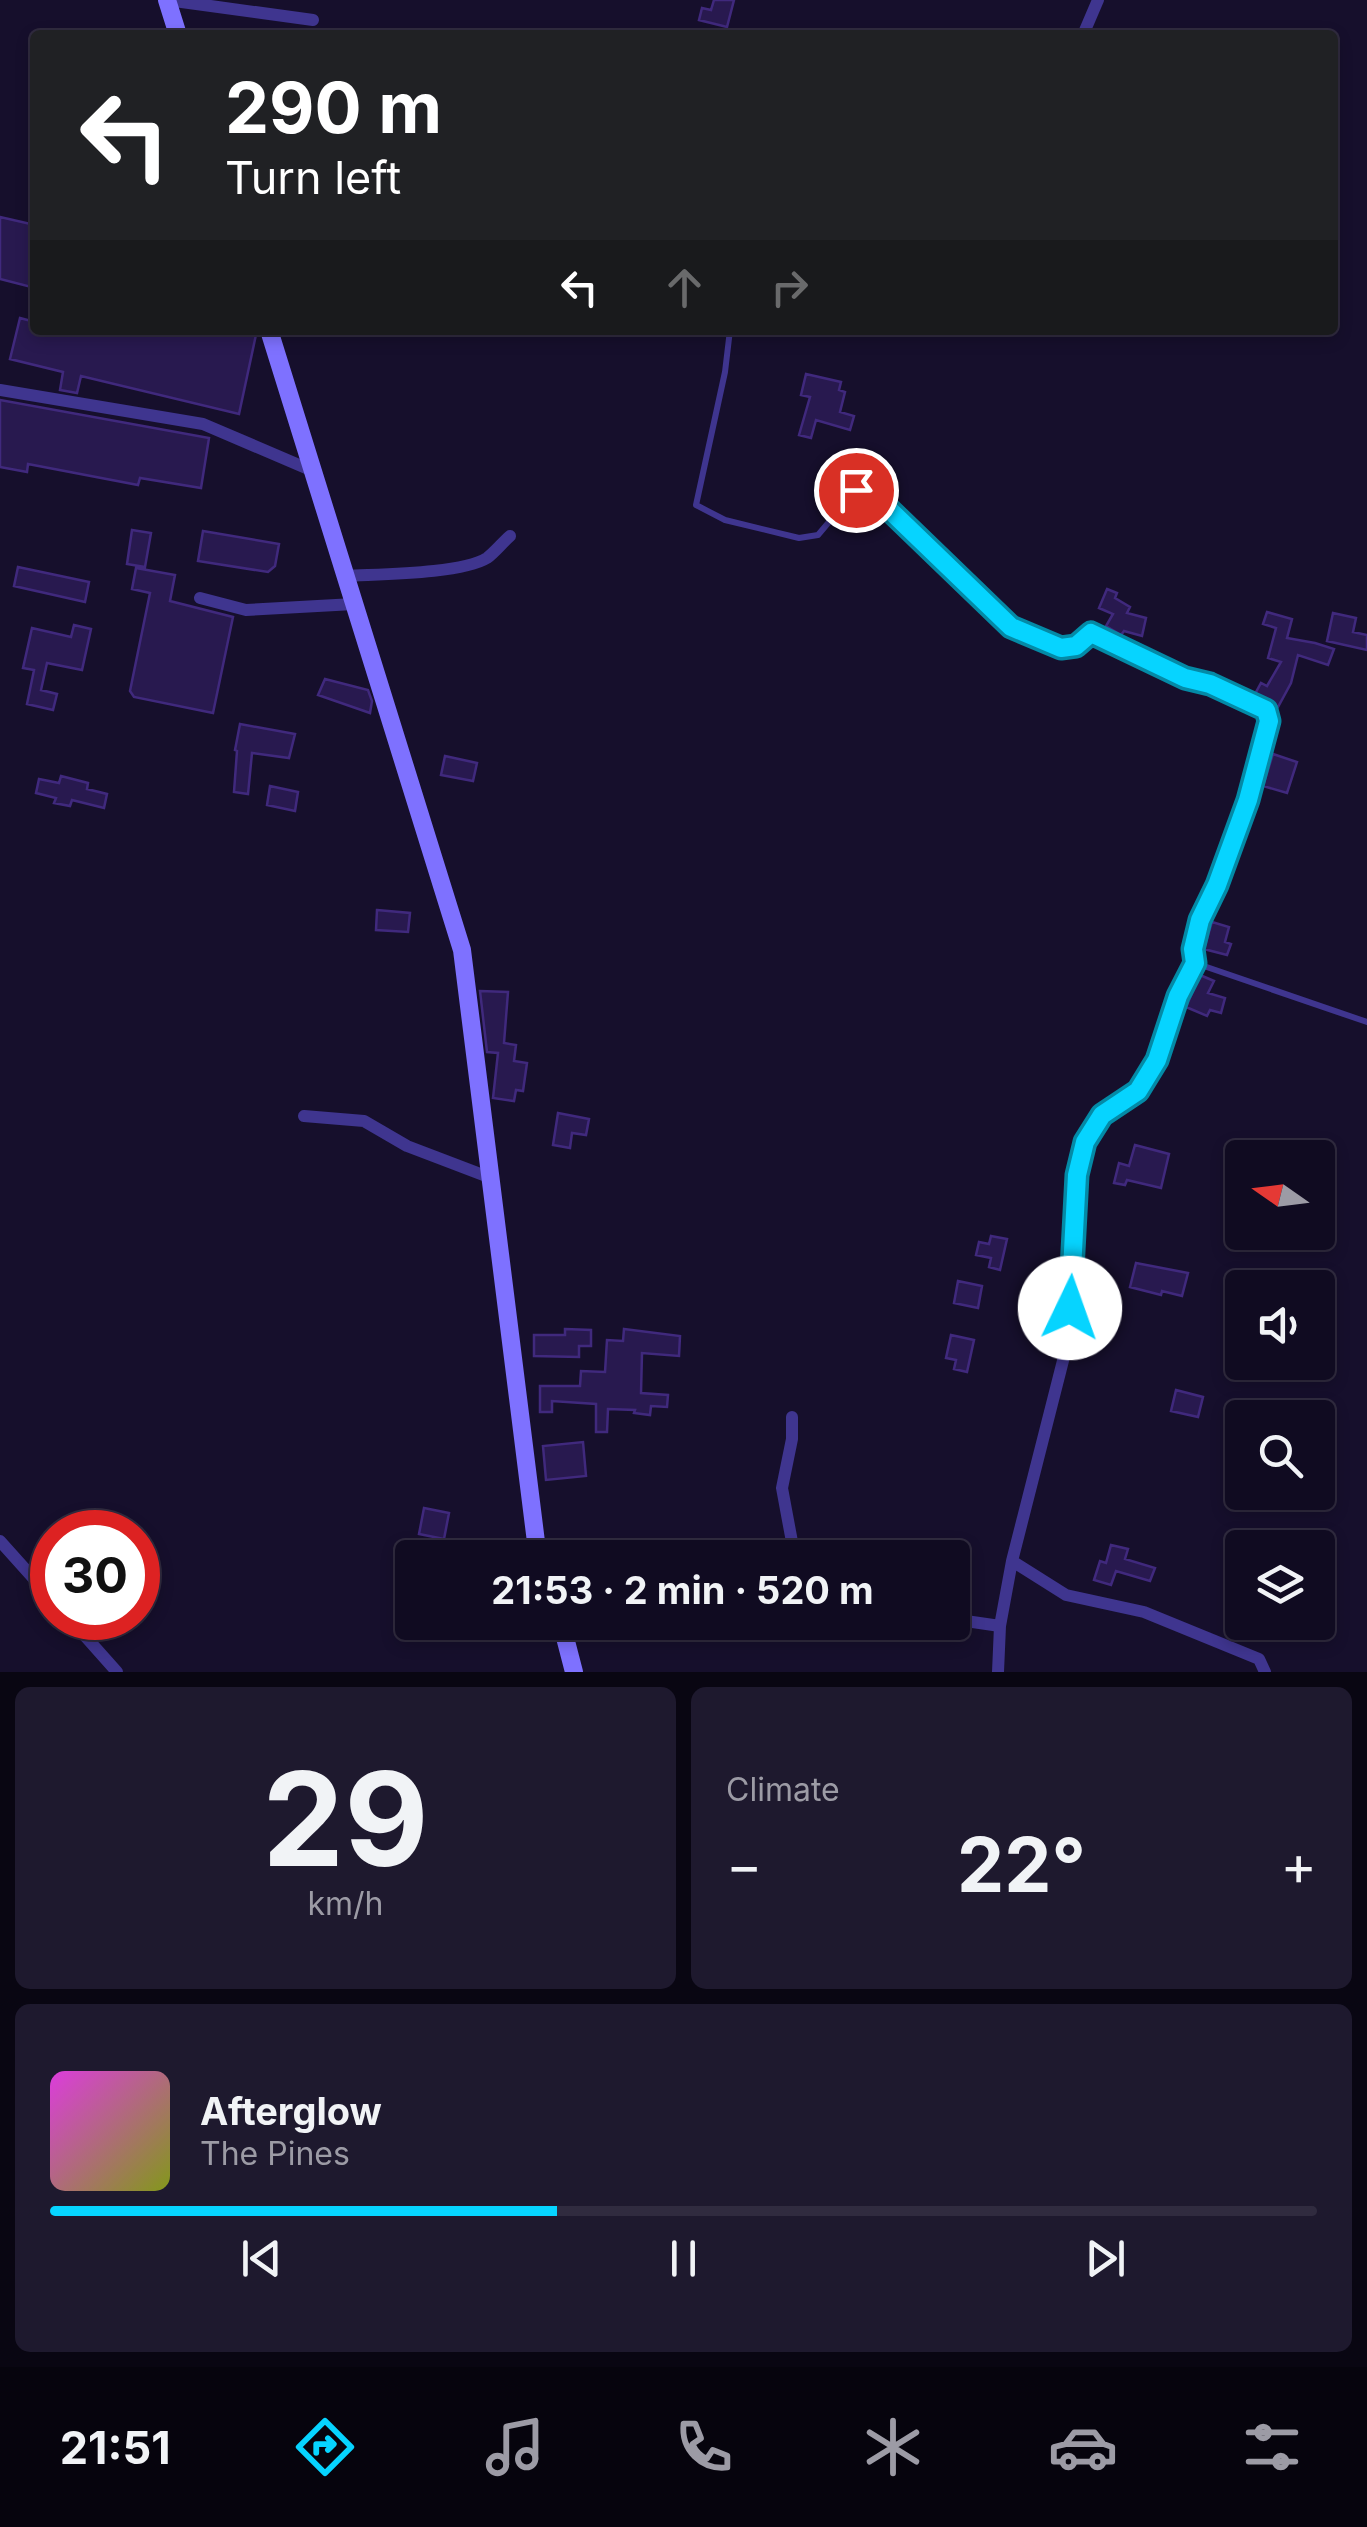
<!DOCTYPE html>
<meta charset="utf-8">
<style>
:root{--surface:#100b21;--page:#1e192e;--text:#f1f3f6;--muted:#9c9ba5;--line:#302b3f;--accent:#06d4ff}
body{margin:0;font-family:Inter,sans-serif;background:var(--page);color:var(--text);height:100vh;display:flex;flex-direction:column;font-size:38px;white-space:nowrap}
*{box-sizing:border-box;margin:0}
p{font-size:32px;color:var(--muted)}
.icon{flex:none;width:55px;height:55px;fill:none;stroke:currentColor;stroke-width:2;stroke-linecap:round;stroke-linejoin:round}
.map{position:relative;height:1672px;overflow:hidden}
.side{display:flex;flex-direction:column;gap:15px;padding:15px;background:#090612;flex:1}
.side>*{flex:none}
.hud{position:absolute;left:30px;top:30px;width:1308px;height:305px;border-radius:10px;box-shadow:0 5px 15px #0003,0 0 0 2px var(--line);background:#202124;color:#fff;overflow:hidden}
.needle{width:65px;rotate:284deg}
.tools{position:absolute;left:1225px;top:1140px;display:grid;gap:20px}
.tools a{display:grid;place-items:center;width:110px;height:110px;border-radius:10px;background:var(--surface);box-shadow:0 5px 15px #0003,0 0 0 2px var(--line);font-size:50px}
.speed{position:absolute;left:30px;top:1510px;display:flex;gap:20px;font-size:50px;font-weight:700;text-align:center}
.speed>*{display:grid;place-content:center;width:130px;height:130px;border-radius:50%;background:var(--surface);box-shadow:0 5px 15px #0003,0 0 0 2px var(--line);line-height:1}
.speed .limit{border:15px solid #d22;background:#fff;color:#111}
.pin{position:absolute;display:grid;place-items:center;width:85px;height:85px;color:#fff;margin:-42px;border:5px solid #fff;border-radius:50%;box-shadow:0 2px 10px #0007}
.me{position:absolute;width:110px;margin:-55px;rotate:3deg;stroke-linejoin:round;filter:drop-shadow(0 0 8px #0008)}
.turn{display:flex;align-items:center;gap:35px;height:210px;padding:0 30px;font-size:45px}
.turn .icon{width:130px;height:130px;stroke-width:2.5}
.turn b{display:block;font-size:70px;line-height:85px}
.lanes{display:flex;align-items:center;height:95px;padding:0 30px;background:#0003;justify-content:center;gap:50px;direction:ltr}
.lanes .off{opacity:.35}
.big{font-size:75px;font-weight:700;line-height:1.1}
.side .card{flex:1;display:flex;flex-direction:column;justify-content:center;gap:15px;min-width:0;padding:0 35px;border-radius:15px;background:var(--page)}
.side .dial{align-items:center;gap:0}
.dial b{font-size:130px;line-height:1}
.song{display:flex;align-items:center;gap:30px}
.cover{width:120px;height:120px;border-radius:15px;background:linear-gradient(135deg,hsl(300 70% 55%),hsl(70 70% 35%))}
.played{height:10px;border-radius:5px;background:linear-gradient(90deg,var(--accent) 40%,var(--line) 40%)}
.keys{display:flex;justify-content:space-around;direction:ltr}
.heat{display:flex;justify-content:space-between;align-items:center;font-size:55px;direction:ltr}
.side .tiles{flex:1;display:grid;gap:15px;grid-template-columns:1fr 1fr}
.card:last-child{grid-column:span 2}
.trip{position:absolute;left:395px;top:1540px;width:575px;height:100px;border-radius:10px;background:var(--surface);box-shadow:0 5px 15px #0003,0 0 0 2px var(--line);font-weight:700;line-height:100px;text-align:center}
.dock{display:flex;height:160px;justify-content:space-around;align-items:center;background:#06040d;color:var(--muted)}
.dock .icon{width:70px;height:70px}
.dock .selected{color:var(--accent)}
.dock b{font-size:45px;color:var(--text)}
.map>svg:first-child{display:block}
</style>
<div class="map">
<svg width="1367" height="1672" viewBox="0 0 1367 1672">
<rect width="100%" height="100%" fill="#160f2c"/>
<path fill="#28194f" stroke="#40297d" stroke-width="2.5" d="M714,0H734L727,27L699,20L702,8L711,10Z
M0,217L35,225V288L0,279Z
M20,318L35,322V330H257L239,414L81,376L77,393L60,390L63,372L10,359Z
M806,374L841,382L839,390L845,392L840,412L854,416L850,430L816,420L811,438L799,435L810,397L801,395Z
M0,400L209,438L201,488L140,478L138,485L28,464L27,472L0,467Z
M132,530L151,533L145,567L127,564Z
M203,531L279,544L275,566L268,572L198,561Z
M18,567L89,582L85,602L14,586Z
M136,568L175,575L170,601L233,617L213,713L134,697L130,691L150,593L132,589Z
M1107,589L1117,593L1115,598L1130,607L1127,613L1146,618L1142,636L1124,631L1121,635L1106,626L1113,614L1099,608Z
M1267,612L1292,619L1287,638L1315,643L1334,649L1328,665L1298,655L1291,683L1278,707L1255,694L1261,683L1267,686L1281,662L1268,658L1276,628L1263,624Z
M1333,613L1356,618L1353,632L1367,635V650L1327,641Z
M74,625L91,629L82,670L47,663L41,690L57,694L53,710L27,704L34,670L23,668L32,628L71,637Z
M325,679L368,690L372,701L370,713L318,695Z
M240,724L295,734L289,758L252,753L248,794L234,792L237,751L235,750Z
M1273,754L1297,762L1287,793L1263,786Z
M445,756L477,763L473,781L441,775Z
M61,776L88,783L87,789L107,794L104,808L72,800L70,806L54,803L56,798L36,793L39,779L59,783Z
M270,786L298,792L295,811L267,805Z
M377,910L410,913L408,932L376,930Z
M1212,922L1229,927L1225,942L1231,944L1227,955L1204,949Z
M1200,975L1214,981L1208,993L1225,998L1221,1013L1210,1010L1207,1016L1186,1007Z
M480,991L508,992L504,1043L516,1045L514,1061L527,1063L523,1091L516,1090L514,1101L493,1098L498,1053L487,1052Z
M558,1113L589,1119L586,1135L572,1133L570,1148L553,1145Z
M1135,1145L1169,1154L1161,1188L1127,1180L1125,1185L1114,1183L1119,1163L1129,1166Z
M991,1236L1007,1239L1000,1270L989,1267L991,1258L976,1255L979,1242L989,1244Z
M1136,1263L1188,1273L1182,1296L1162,1291L1161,1295L1130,1287Z
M958,1281L982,1286L978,1308L954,1303Z
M565,1329L591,1330V1346H579V1357L534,1356V1335H565Z
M624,1329L680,1336L679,1356L642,1353L641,1393L668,1395L667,1407L651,1406L650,1415L634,1413L635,1410L608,1409L607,1432H596V1404L552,1401V1412H540V1386H580L581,1371L605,1372L607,1340L623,1341Z
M951,1335L974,1340L967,1372L954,1369L956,1360L946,1358Z
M1176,1390L1203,1397L1198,1417L1171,1411Z
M583,1442L586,1476L546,1480L543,1446Z
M424,1508L449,1513L444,1539L419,1534Z
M1111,1545L1128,1549L1125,1559L1155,1568L1150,1581L1116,1571L1111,1585L1094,1580L1100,1561L1106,1563Z"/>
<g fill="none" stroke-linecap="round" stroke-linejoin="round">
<path stroke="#3f358f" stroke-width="6" d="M730,330L725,372L696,505L725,520L799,538L818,535L856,490L871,492L1011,627L1061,648L1076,646L1091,633L1185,679L1210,684L1266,710L1269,721L1248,800L1217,885L1200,920L1193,949L1195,963L1367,1022"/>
<path stroke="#3f358f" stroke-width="12" d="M167,0L313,20
M1083,35L1098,0
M0,390L203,424L313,471
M346,576C379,574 461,574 487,558C495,552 502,543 510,536
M200,598L246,610L354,604
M1195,963L1178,996L1157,1060L1137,1091L1101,1115L1085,1142L1077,1175L1068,1341L1012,1561L1066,1595L1144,1612L1259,1659L1265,1672
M304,1116L364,1121L407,1146L491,1178
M792,1417V1439L782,1488L795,1558
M0,1541L52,1599
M69,1618L117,1672
M952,1619L1000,1626
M998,1672L1000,1626L1012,1561"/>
<path stroke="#7e71ff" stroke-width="18" d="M167,0L178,35
M269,330L462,950L538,1558
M561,1622L574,1672"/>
</g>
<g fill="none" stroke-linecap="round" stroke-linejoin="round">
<defs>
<path id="route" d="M856,490L871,492L1011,627L1061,648L1076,646L1091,633L1185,678L1210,684L1266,710L1269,721L1248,800L1217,885L1200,920L1193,949L1195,963L1178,996L1157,1060L1138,1091L1102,1115L1085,1142L1077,1175L1070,1308"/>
</defs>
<use href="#route" stroke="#048aa6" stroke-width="25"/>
<use href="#route" stroke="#06d4ff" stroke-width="18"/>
</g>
</svg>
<div class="tools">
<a><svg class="needle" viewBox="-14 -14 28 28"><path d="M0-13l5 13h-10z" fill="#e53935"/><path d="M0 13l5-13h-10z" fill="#9c9ba5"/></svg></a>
<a><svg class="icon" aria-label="sound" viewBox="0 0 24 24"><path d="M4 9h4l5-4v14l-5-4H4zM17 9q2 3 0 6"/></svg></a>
<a><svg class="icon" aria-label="search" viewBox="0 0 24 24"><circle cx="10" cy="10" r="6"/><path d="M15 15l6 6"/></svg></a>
<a><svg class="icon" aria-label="layers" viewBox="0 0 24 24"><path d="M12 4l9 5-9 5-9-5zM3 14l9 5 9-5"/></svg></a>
</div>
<div class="speed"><div class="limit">30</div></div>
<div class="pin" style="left:856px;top:490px;background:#d93025"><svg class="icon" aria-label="arrive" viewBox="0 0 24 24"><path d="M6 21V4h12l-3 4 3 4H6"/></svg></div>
<svg class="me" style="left:1070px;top:1308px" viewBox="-20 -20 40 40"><circle r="19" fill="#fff"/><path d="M0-13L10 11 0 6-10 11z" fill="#06d4ff"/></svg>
<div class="trip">21:53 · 2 min · 520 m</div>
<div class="hud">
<div class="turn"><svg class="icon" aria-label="left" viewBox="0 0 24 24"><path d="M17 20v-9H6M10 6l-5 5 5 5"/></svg><div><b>290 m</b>Turn left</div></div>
<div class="lanes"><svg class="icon" aria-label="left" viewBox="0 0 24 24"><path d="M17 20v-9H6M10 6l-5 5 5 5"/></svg><svg class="icon off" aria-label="ahead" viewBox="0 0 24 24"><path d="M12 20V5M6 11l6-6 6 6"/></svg><svg class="icon off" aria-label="right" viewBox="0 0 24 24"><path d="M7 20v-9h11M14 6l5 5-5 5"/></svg></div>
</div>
</div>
<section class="side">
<div class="tiles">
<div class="card dial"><b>29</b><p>km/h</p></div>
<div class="card"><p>Climate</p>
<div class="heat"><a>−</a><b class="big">22°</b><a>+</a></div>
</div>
<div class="card">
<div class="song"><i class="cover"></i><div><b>Afterglow</b><p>The Pines</p></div></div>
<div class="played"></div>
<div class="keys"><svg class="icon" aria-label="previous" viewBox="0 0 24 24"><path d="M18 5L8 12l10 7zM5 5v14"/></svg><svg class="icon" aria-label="pause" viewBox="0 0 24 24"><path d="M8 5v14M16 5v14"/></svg><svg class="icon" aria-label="next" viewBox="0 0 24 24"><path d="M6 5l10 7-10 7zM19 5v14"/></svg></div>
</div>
</div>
</section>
<nav class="dock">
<b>21:51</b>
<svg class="icon selected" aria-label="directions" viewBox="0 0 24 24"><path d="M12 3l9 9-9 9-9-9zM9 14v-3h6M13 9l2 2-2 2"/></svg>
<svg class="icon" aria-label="music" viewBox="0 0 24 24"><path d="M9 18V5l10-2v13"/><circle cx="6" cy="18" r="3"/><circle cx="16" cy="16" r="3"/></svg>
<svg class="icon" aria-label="phone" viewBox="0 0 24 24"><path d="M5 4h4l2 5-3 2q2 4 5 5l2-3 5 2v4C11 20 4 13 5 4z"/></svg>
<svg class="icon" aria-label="climate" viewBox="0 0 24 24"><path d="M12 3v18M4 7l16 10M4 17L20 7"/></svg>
<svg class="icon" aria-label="car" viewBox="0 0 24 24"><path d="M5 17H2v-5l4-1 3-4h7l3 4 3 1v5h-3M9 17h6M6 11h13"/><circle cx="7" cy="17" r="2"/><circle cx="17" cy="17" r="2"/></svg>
<svg class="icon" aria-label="filters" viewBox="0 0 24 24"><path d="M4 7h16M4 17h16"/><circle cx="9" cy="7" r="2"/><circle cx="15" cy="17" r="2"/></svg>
</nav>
